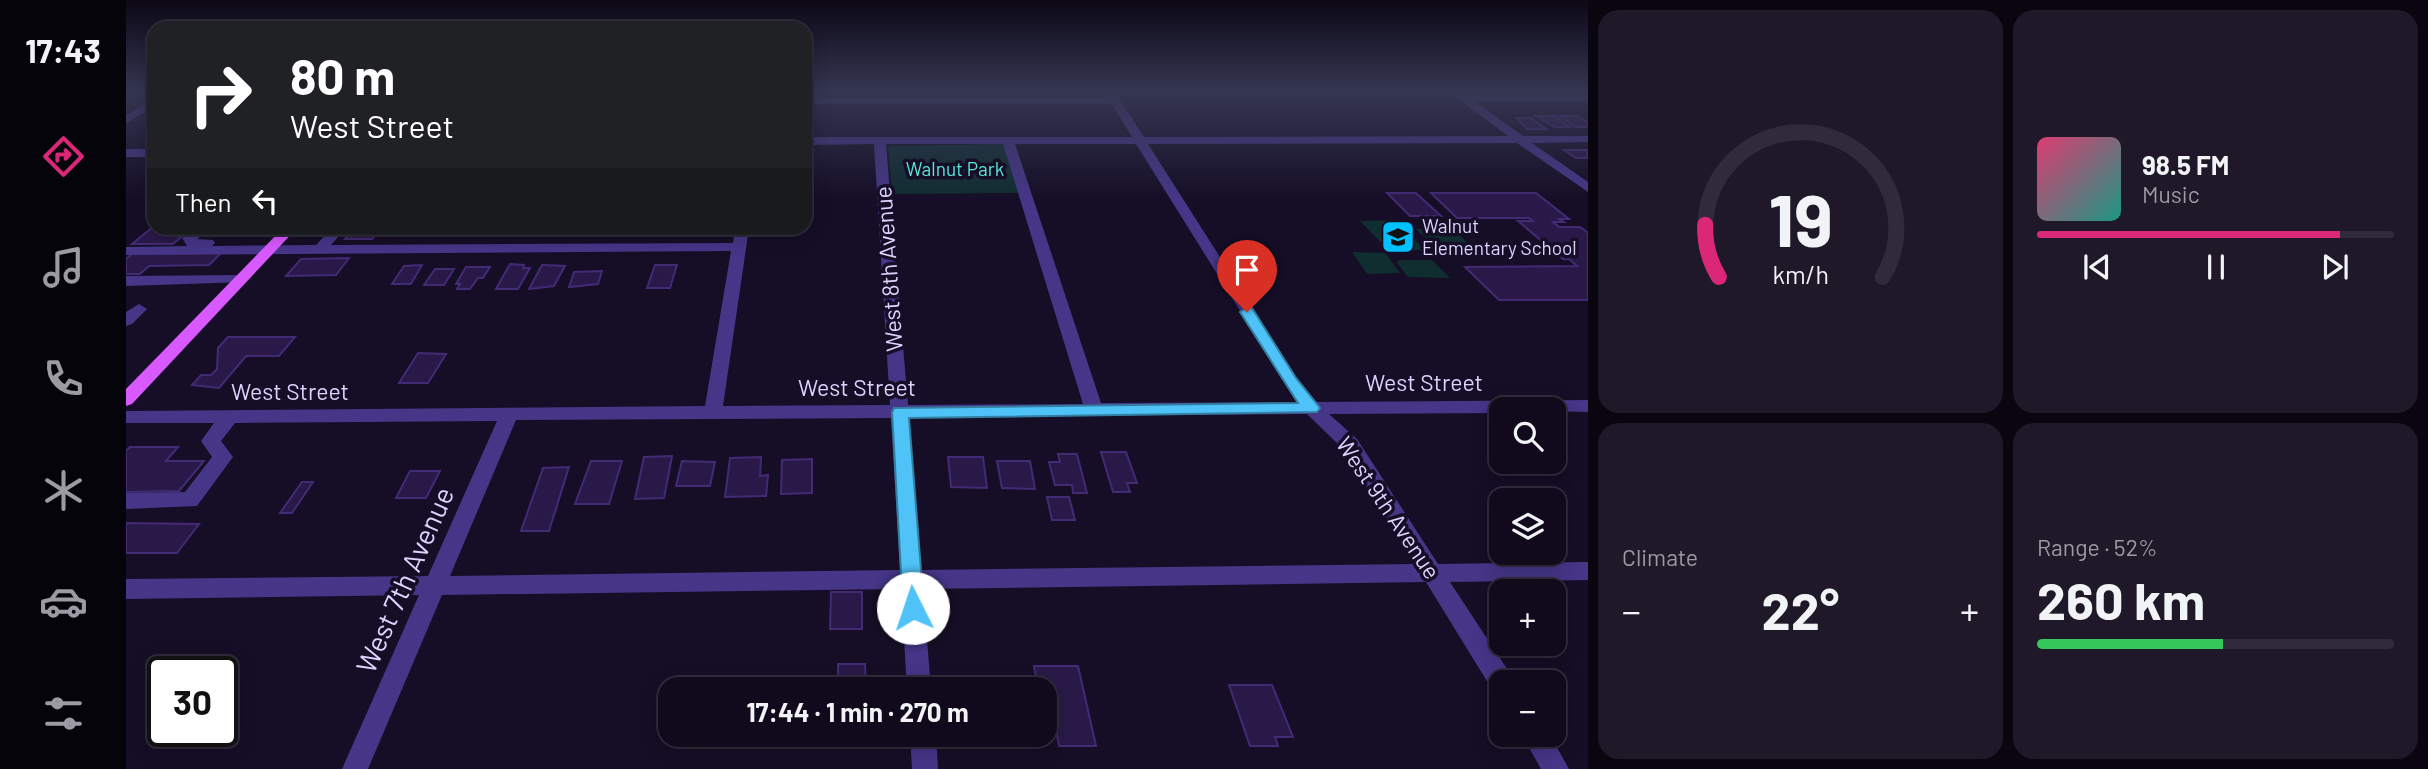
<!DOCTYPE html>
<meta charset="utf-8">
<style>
:root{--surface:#100a1c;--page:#1e1829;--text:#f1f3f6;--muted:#9c9aa3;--line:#302b3b;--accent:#db2777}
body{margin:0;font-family:Barlow,sans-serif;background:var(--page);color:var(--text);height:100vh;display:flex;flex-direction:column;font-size:26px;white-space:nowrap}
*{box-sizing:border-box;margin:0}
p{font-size:23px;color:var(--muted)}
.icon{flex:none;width:38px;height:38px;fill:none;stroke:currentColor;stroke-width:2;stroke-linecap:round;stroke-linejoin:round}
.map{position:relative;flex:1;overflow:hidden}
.side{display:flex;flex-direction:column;gap:10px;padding:10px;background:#09060f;width:840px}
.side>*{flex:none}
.top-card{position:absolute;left:21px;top:21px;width:665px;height:214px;border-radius:21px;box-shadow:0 4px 18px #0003,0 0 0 2px var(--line);background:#202124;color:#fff;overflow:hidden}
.buttons{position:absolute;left:1363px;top:397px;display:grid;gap:14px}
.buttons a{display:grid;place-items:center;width:77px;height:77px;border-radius:14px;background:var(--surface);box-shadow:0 4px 18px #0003,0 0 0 2px var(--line);font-size:35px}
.speed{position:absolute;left:21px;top:656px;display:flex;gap:14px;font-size:35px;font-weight:700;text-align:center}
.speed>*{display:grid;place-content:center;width:91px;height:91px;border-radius:50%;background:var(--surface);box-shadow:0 4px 18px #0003,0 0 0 2px var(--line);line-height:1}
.speed .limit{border:4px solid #111;border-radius:10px;background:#fff;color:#111}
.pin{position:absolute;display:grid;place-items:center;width:60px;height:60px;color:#fff;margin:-72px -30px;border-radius:50% 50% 50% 0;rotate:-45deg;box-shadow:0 0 7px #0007}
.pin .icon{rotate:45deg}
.me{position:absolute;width:77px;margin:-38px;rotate:356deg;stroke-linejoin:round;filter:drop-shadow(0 0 5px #0008)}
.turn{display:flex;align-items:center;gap:24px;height:147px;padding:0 28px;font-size:32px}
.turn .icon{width:91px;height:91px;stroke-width:2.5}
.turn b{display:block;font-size:49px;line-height:60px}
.then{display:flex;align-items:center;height:66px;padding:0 28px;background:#0003;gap:14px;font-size:26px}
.big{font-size:52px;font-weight:700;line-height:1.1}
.side .widget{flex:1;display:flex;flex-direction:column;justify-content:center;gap:10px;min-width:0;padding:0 24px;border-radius:21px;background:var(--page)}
.side .dial{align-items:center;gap:0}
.dial svg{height:182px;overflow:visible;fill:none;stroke:var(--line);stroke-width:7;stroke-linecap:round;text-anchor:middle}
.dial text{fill:var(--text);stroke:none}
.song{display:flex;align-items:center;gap:21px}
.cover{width:84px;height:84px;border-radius:10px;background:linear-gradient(135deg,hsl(340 70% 55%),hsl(170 70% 35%))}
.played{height:7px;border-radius:4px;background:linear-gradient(90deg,var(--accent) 85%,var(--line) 85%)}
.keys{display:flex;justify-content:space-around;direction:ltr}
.heat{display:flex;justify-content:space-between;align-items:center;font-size:38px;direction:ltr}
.charge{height:10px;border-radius:5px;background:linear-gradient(90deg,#34c759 52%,var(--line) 0)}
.side .tiles{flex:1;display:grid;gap:10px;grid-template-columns:repeat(2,1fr)}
.trip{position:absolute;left:532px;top:677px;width:399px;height:70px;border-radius:21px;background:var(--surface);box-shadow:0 4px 18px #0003,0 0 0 2px var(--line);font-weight:700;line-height:70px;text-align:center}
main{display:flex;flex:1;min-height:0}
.tabs{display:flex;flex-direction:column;width:126px;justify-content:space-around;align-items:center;background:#06040b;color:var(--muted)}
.tabs .icon{width:49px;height:49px}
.tabs .on{color:var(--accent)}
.tabs b{font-size:32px;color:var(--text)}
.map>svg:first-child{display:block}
</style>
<main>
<nav class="tabs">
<b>17:43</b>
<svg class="icon on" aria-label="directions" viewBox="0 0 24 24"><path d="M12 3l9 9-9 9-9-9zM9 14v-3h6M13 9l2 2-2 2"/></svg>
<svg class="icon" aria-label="music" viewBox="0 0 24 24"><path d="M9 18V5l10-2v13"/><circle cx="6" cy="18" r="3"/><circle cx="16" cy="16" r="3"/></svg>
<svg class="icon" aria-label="phone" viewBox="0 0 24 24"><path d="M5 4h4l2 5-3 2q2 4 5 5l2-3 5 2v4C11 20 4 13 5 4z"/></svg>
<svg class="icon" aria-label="climate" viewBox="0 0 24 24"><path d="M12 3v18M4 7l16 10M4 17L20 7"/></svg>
<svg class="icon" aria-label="car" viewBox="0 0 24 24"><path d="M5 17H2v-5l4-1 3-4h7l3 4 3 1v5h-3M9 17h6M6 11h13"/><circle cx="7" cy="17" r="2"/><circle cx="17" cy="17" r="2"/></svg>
<svg class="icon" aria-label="filters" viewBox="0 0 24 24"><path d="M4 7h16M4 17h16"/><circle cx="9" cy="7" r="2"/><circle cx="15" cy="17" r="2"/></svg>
</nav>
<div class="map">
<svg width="1462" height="769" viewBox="0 0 1462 769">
<rect width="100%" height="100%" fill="#150e26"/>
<path fill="#102d30" d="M879,144L896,193L766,194L762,148L764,146Z
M1269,220L1299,250H1262L1234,221Z
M1326,228L1348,249H1311L1290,229Z
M1226,252L1259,253L1274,273L1241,274Z
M1273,260H1306L1324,278L1282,277L1271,263Z"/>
<path fill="#291948" stroke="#432a75" stroke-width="2" d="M1410,116H1428L1444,127H1429Z
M1433,116H1452L1462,123V127H1450Z
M1390,118H1405L1420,129H1401Z
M1438,150H1461L1462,158H1450Z
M1261,193H1290L1315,216H1284Z
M1305,193H1410L1443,219H1433L1438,222H1427L1433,227H1454L1462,233V300H1373L1339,267L1451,266L1443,259H1437L1392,221H1407L1403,218H1331Z
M28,226V228H66L47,244H6Z
M229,228H255L246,239H219Z
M96,252L83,265L23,266L14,274H0V259L7,253Z
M223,258L210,275L160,276L175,259Z
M384,264L398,265L397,268H404L392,289H370Z
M296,265L285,284H266L278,266Z
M416,265L439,266L428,286L403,289Z
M529,265H551L544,288H521Z
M340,267H364L357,278H352L344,289H331L334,284H330Z
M309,269H328L318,285H298Z
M476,271L472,284L443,287L448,272Z
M102,337H169L153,356H120L93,388L66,385L75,375H85L91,369L92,348Z
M292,353L320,354L302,383H273Z
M4,447H52L40,461H78L53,491L0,492V451Z
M975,452H1000L1011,483H1001L1004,492H987Z
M932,454H951L961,493H947L946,485H929L923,462H934Z
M546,456L538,498L509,499L518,457Z
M635,457L634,476L642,475L640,496L599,497L604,458Z
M822,457H857L861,488L825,487Z
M686,459V493L655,494L656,460Z
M465,461H496L483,504H449Z
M556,461L589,462L584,486H550Z
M871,461H904L909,489L876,488Z
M443,467L423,531H395L417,468Z
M284,471H314L300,498H270Z
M176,482H187L166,513H154Z
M921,497H943L949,520H926Z
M0,523L73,524L51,553H0Z
M705,592H736V629H704Z
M712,664H739L740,690H662L663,684L712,682Z
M908,666H952L970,746H933L924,697H919V690H912Z
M1103,685H1146L1167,737H1149L1152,746H1124Z"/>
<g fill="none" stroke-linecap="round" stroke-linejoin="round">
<path fill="#453688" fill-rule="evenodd" d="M979,92H989L1018,137L1382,136L1323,92H1334L1340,96L1462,95V101L1349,102L1397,136H1462V142L1406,143L1462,182V192L1391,143L1022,144L1171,378L1190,402L1462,400V412L1376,410V413L1203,414L1231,439L1312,564L1462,562V580L1324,582L1385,675L1388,682H1376V694L1367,691L1300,582L797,589L805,690H781L775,589L316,595L242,769H216L293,595L0,599V579L302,576L371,421L109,423L95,441L107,457L71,506L0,509V493L59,492L86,457L75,441L88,423H0V411L579,406L605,251L0,255V247L61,246L56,238L70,228H86L71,239L87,240L89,243L86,246L190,245L206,228H220L205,245L607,243L609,228H623L597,406L764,405L748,144L679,145V137H1006L986,104H679V98H982ZM760,144H877L957,404L782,405ZM889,144H1010L1171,402L975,403ZM1181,414L1217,449L1289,564L795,570L783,417ZM765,418L774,570L324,576L390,420Z
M28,99V107L0,123V115Z
M0,149H28V157H0Z
M115,275L122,279L120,282L0,286V276Z
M13,304L21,309L6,324L0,326V312Z
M784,735H810L812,769H786Z
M1396,735H1424L1443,769H1415Z"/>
<path fill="#d85aff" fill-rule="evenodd" d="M157,228H171L6,404L0,406V389Z"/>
</g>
<linearGradient id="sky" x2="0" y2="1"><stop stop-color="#0c0815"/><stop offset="0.46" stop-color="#353652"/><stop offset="1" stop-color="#353652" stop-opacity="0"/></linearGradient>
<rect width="1462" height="199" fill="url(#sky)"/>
<path fill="#4fc3f7" stroke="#337fa1" stroke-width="2" d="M1121,307L1126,308L1170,378L1191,404L1194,408L1191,412L783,418L798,608L795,614L787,617L780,614L777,608L766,412L768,408L1172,403L1114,312Z"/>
<defs>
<symbol id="school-square" viewBox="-11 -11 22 22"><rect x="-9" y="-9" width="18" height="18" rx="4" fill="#00c1fe" stroke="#150e26"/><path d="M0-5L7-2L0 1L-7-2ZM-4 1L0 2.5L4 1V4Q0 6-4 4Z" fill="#111"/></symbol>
</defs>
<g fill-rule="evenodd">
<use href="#school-square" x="1253" y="218" width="38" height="38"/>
</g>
<g text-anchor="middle" stroke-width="7" stroke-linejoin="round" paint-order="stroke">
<g font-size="19" fill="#58e6d6" stroke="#150e26">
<text x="829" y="176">Walnut Park</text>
</g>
<g font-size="19" fill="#ded3ff" stroke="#150e26" text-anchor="start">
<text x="1296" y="233">Walnut<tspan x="1296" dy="22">Elementary School</tspan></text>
</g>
<g font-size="23" fill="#ded3ff" stroke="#150e26">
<text transform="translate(763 269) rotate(-94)" y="8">West 8th Avenue</text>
<text x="1298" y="391">West Street</text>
<text x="731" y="396">West Street</text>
<text x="164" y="400">West Street</text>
<text transform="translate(1262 508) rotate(56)" y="8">West 9th Avenue</text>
</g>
<g font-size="28" fill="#ded3ff" stroke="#150e26">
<text transform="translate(279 580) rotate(-66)" y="10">West 7th Avenue</text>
</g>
</g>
</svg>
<div class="buttons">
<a><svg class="icon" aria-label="search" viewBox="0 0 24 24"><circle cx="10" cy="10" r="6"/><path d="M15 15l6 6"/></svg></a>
<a><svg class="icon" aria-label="layers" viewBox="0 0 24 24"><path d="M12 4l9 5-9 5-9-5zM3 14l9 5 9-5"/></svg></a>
<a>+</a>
<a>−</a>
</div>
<div class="speed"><div class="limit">30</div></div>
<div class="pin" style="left:1121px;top:312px;background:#d93025"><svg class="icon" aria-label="arrive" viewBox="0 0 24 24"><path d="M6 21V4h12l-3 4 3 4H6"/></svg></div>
<svg class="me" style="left:787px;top:608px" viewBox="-20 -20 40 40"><circle r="19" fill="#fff"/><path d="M0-13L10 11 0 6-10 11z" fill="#4fc3f7"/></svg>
<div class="trip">17:44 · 1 min · 270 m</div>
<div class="top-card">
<div class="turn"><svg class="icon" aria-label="right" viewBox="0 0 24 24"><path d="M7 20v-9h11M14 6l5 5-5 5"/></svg><div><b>80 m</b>West Street</div></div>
<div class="then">Then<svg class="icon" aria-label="left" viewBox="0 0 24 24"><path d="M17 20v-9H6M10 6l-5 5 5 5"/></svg></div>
</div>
</div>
<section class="side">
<div class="tiles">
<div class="widget dial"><svg viewBox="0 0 100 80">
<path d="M14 69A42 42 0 1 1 86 69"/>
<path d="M14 69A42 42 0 0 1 8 46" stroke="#db2777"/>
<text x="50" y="56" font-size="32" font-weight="700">19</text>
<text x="50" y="72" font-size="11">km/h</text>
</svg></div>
<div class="widget">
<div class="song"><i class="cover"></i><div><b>98.5 FM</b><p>Music</p></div></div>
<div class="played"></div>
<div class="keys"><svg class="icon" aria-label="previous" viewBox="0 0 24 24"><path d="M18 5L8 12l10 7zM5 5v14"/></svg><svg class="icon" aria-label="pause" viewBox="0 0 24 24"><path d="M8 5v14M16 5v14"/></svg><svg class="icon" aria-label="next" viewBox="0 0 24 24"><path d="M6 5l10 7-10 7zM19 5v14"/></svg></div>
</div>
<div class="widget"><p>Climate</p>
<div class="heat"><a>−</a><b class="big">22°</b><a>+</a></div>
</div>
<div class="widget"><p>Range · 52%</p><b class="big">260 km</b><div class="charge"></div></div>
</div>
</section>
</main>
